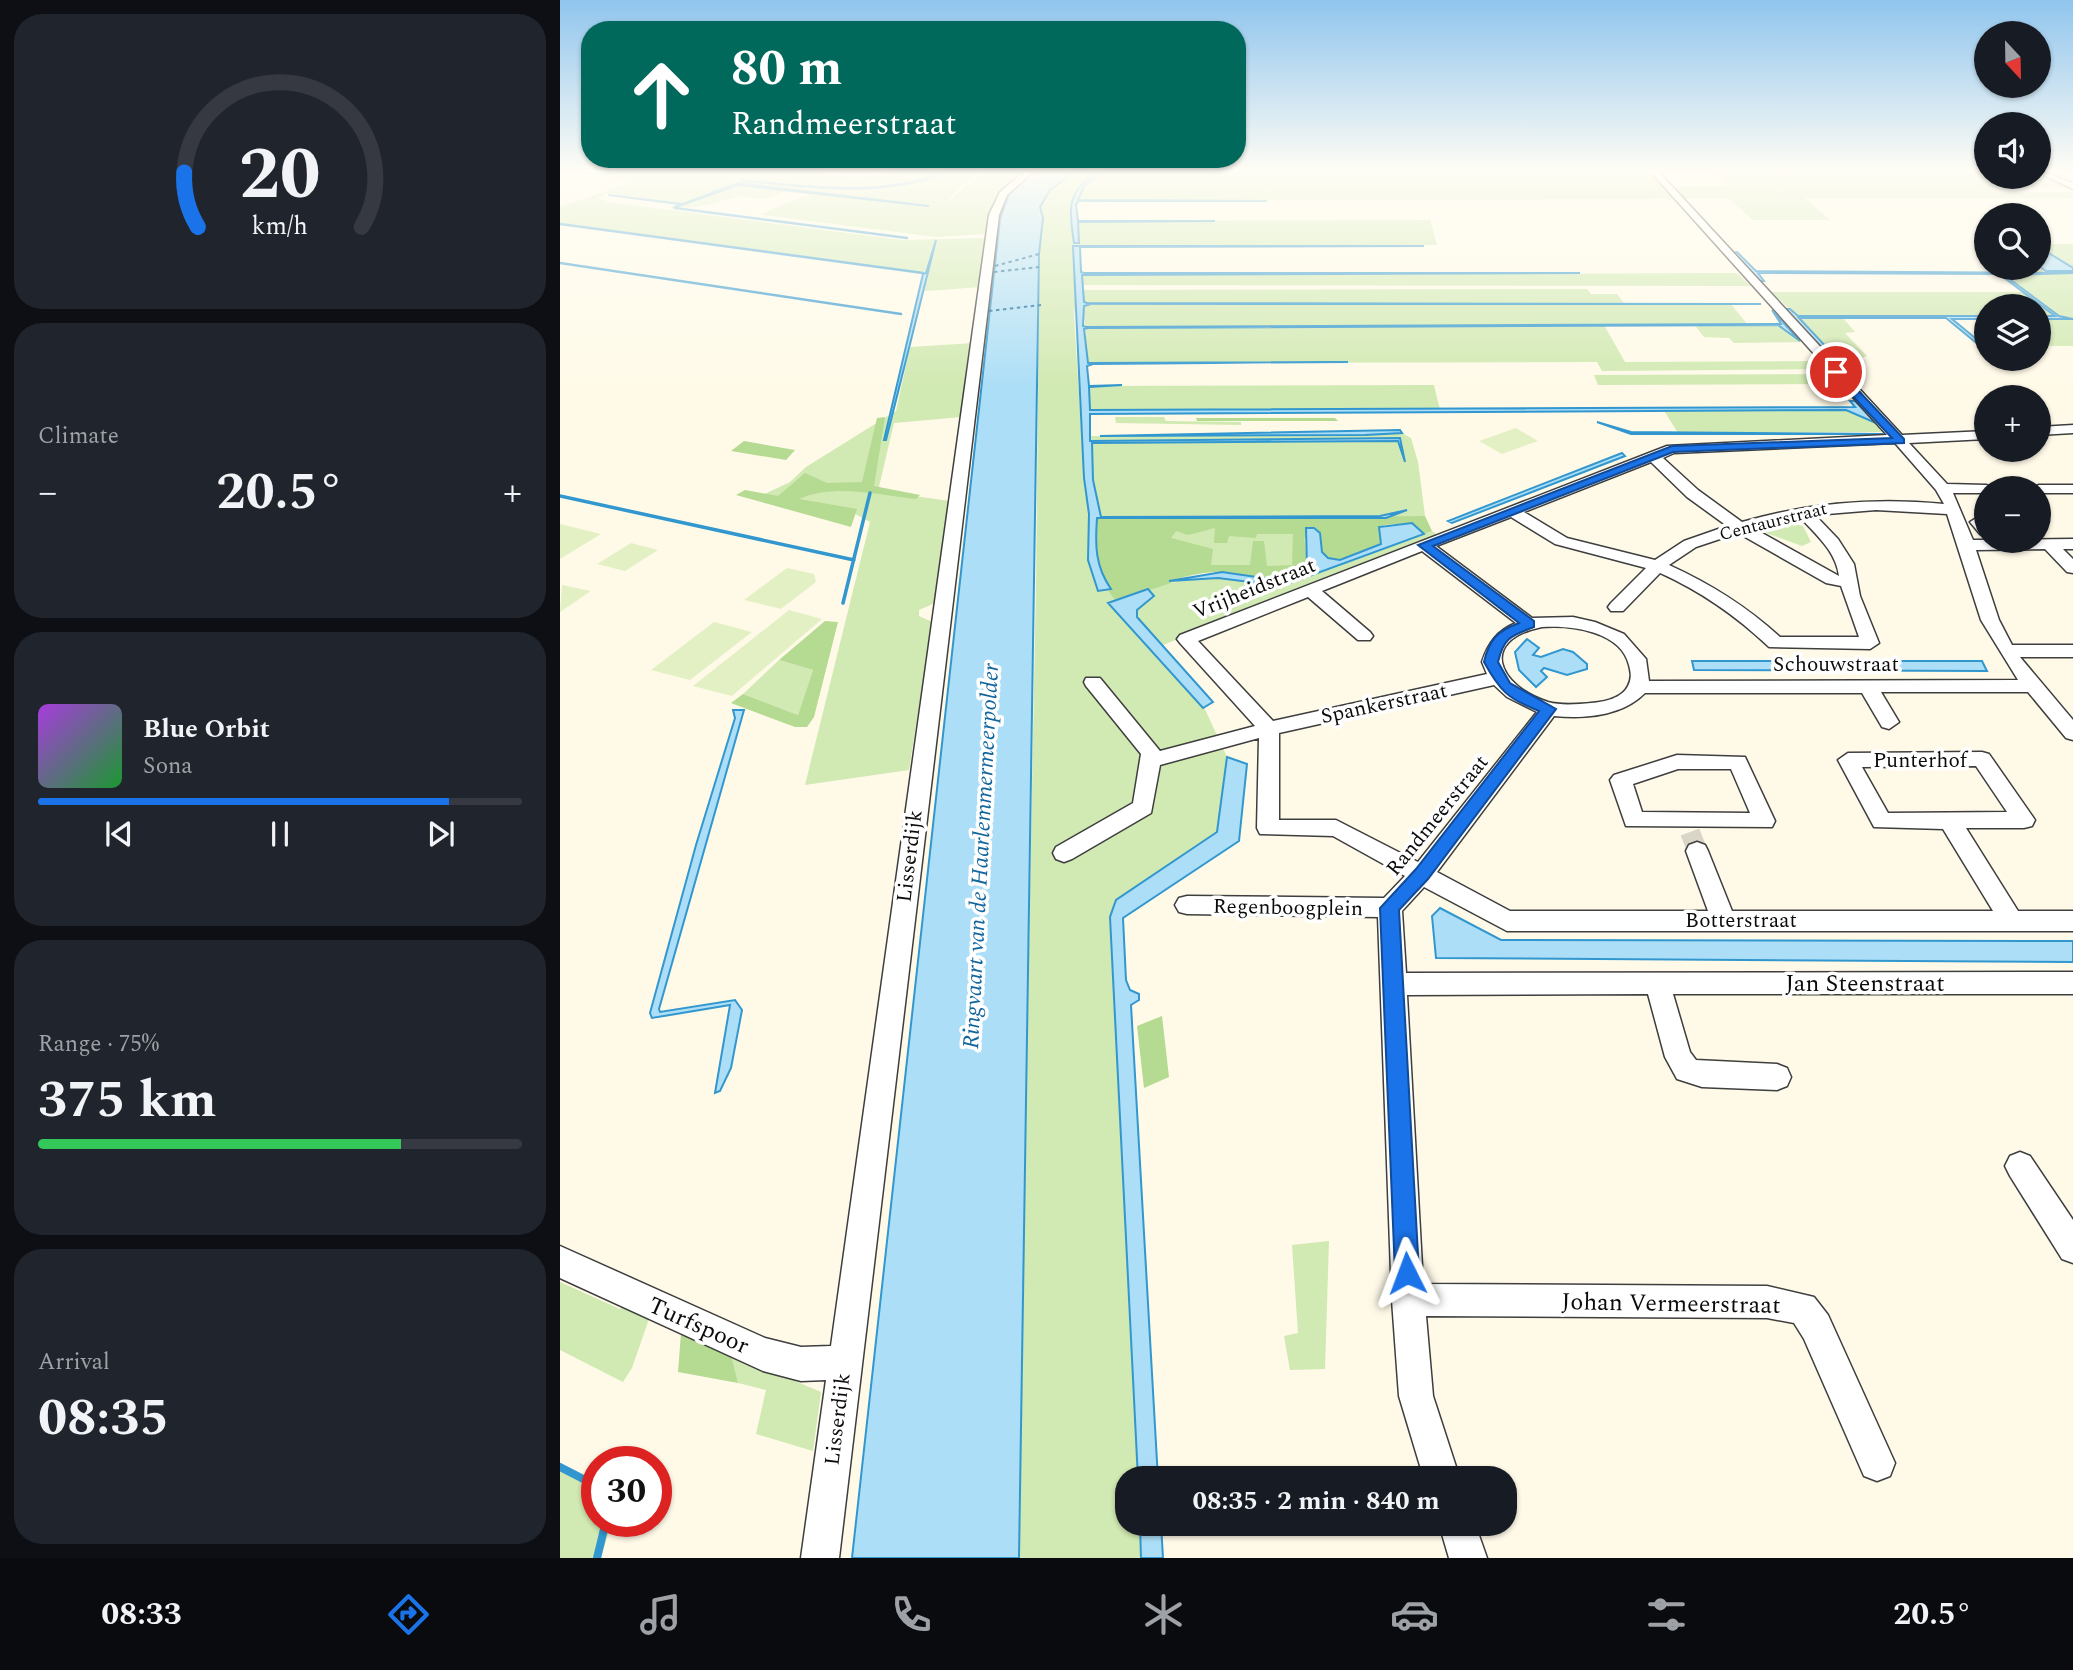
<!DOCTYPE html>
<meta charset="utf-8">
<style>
:root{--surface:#171b24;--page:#20242c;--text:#f1f3f6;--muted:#9ea1a6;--line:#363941;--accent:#1a73e8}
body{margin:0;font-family:Spectral,serif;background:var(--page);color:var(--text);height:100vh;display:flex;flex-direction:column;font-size:26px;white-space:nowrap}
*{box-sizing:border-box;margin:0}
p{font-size:23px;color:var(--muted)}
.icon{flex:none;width:38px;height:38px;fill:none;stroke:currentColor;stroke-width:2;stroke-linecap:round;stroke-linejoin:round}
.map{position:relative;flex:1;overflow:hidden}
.side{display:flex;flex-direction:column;gap:14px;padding:14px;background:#0d0f14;width:560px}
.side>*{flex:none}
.banner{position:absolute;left:21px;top:21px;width:665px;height:147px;border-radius:28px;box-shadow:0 2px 5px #0004;background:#00695c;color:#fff;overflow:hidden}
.needle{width:46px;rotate:158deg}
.tools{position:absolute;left:1414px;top:21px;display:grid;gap:14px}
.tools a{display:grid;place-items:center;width:77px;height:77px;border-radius:50%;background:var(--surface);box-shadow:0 2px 5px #0004;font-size:35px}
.speed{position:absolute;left:21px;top:1446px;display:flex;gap:14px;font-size:35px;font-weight:700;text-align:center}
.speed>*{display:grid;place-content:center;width:91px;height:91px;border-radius:50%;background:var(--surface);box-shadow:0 2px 5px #0004;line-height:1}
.speed .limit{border:10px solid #d22;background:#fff;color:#111}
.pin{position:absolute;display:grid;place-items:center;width:60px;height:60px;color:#fff;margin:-30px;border:4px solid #fff;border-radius:50%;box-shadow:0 2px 7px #0007}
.me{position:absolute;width:77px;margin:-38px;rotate:357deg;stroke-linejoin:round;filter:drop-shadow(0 0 5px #0008)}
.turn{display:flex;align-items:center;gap:24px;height:147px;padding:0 35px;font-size:32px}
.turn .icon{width:91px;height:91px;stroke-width:2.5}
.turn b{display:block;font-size:49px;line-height:60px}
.big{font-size:52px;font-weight:700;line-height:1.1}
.side .tile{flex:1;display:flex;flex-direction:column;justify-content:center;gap:10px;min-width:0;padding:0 24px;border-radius:28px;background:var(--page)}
.side .dial{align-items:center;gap:0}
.dial svg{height:182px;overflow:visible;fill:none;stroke:var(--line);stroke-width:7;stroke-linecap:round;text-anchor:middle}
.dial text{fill:var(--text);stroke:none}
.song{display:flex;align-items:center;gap:21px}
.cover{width:84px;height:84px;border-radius:10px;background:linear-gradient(135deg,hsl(280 70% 55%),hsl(130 70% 35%))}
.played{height:7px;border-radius:4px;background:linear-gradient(90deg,var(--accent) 85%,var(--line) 85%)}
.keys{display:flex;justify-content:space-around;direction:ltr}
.heat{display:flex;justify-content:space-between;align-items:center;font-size:38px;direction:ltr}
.charge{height:10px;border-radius:5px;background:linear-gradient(90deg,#34c759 75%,var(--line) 0)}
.trip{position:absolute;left:555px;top:1466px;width:402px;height:70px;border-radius:28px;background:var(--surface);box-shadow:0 2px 5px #0004;font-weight:700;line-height:70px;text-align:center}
.menu{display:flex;height:112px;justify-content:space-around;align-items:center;background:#090b0e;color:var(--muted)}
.menu .icon{width:49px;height:49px}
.menu .current{color:var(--accent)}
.menu b{font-size:32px;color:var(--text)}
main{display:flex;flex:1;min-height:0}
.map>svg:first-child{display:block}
</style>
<main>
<section class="side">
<div class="tile dial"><svg viewBox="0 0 100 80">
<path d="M14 69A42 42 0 1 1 86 69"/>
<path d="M14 69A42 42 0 0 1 8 45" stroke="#1a73e8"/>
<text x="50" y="56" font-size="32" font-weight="700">20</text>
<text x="50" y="72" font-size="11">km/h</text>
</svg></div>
<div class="tile"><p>Climate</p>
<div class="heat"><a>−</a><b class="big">20.5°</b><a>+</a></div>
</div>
<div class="tile">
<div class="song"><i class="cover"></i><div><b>Blue Orbit</b><p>Sona</p></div></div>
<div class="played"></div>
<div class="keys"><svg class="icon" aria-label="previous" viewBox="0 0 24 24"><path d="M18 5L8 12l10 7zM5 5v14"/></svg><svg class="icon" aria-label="pause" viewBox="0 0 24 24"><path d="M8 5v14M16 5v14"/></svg><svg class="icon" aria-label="next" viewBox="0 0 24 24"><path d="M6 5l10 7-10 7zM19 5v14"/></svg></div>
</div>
<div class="tile"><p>Range · 75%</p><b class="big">375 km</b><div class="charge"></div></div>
<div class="tile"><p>Arrival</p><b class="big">08:35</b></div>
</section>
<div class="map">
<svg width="1513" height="1558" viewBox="0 0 1513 1558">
<rect width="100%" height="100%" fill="#fffae8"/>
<path fill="#d1e9b2" d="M0,170L126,173L229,170L296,177L352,170H422L397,189L384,205L425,170H468L446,187L434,203L427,234L376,237L203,215L201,214L252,193L338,202L186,184L178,183L125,203L178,185L227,191C220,193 212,198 205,199C196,200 186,195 177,197C158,201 138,210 117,207L125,203L47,194L63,187L37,198L48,202L342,240L427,238L421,287L365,291L366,273L0,224V207L75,181Z
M515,170H1087L1113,199L515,201L516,221L870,220L877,245L517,247L518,275L1177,273L1191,286L518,285L514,315L524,477L529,514L528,560L537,518H749L747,567C715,569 636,567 612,583L624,579L658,578L722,586L872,531L880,536L603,645L577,617V610L594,596L589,589L549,603L644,707L667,757L657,832L556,900L550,917L578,1479H567V1524H580L581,1558H457L476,585L480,207L490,190Z
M1148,170H1426V177H1479V172L1512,187L1429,188L1437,193L1513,192V198H1245L1270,220H1193L1168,198L1125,199L1114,187L1169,186Z
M1479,244H1513V268L1479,247Z
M1479,266L1486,271H1513V346H1479V318L1501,317L1442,275L1477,274L1470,268Z
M1027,289L1031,294H1057L1064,303L893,304H1171L1187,324L1168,325L1223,326L1239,340L1226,325H1230L1245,342L1174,343L1169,338L1144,337L1134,324L1044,325L1065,362L1259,361L1267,369L1042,371L1037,362L527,363L524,306L530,303H524L518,290Z
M1212,292H1464L1496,316H1479V306H1426V316H1236Z
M1237,318H1283L1295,332L1285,333L1307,356L1282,365Z
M413,343L402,417L334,423L318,491L390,501L375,603L359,610V616L372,622L349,770L245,785L310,522L295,514L198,497L230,482L246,467L336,411L350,347Z
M1270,374L1280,384L1038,385L1034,375Z
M874,385L880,410H529L523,386Z
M1302,408L1322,432L1118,433L1103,409Z
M555,417H604L606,421L681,422V425L556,423Z
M842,433L851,438L858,462L865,516L832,517L843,509L830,516H820L540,517L533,480L532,443L838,441L845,461L840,438L530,441V436Z
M1230,523L1243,526L1251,542L1242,546L1206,533V530Z
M219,660L253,670L238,715L183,694Z
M769,1241L765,1369L730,1370L724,1336L738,1333L732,1245Z
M0,1282L60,1309L66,1303L90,1316L72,1368L63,1382L0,1350Z
M171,1354L261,1392L253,1451L196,1434L206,1390L178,1383Z
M0,1468L37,1486V1521H52L41,1558H0Z"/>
<path fill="#b5da91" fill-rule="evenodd" d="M325,417L314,486L360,495L356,499C320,495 273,483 239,499L297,509L291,527L176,495L185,490L218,496L245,473L267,483L302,482L317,418Z
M636,418H775L778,421H637Z
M184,441L235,450L226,460L171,451Z
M865,516L872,531L864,534L852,523L824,525L819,533L821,544L780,560L768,558L744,537L747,567C721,587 694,575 665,572C648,571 626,575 610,581L611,583L556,601C537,578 536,552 537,518ZM655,528L654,543H667L669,536L696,538L697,534H733L732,565L707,566L704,541H693L690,565H651L653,549L611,538L616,531L628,535Z
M265,621L278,622L254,717L247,727H235L171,703L183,694L238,715L253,670L219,660Z
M602,1016L609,1077L584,1088L577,1026Z
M121,1333L171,1354L178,1383L118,1372Z"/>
<path fill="#e3f0c4" d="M956,428L978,441L942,454L919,441Z
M0,524L41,534L0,559Z
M71,543L98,550L65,571L37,564Z
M227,568L254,574L256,582L221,609L184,600Z
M2,585L31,591L0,612Z
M229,610L262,619L172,696L133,686Z
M154,622L192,632L130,680L91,670Z"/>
<path fill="#acdef7" stroke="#3297cf" stroke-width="2" d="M475,170H517L490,190L480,207L483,218L479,254L459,1558H292L440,219L450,191Z
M547,170L524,186L518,200L707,201H519L516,204L518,221H655L518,222L519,243H514C510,215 505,194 532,176C537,172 540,170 547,170Z
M178,183L368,206H369L178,185L113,208L119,204L48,195L123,204Z
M376,240L326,440H324L363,274L366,273Z
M513,246H864L520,247L521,272L524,273H1020L522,275L524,302L527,303L1201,304H531L524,306L523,326L526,327L1221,324L1212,310L1240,341L1218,325L528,328L524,329L528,363L788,362L533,364L527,366L529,386L562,385L529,387L530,410L1295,407L1290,401H1295L1316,423L1286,410L530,414V441L840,438L845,462L838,441L532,443L533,480L541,517L820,516L847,510L826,518H537C535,545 535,566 551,589L538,591L528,560L529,514L524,478Z
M1479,247L1513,268V271H1486L1479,266Z
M1177,252L1196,271L1513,273L1444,275L1499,316L1513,319H1479V316H1495L1439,274L1198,273L1204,281H1200L1173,253Z
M1225,309H1230L1238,316H1426V319H1392L1426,347V351L1386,318H1239L1285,367H1280Z
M1037,422L1071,432L1323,434H1071Z
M840,430L842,433L805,435L540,436Z
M1062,453L1065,456L892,523L888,521Z
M852,523L864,534L722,586L658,578L609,581L662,572L718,580L747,567L746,528H754L760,533L762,552L768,558L780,560L821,544L819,527Z
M588,589L594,596L577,610V617L653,702L643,708L548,603Z
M967,639L979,648L973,655L981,657L1003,649L1013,652L1027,664V669L1007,675L984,668L981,671L987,677L976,687L959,670L955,652Z
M1132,661H1422L1427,671L1134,670Z
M173,710H184L99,1009L100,1012L175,1000L182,1010L171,1068L160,1091L155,1093L170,1005L92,1018L90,1013L136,845L175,718Z
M667,757L687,764L679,841L563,918L566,980L570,990L579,994V1000L571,1005L598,1479H578L550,917L556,900L657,832Z
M880,908L941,940L1513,941V962L876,958L872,916Z
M580,1524H601L603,1558H581Z"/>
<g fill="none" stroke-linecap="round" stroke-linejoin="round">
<path stroke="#3297cf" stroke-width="2.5" d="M182,181C254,186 323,199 392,170
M118,206L115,208L347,238
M0,224L363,273
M0,263L341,314"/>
<path stroke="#3297cf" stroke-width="3.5" d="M0,496L294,560
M283,603L310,493"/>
<path stroke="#3297cf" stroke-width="8" d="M0,1467L37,1486
M37,1558L46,1521"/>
<path stroke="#13669d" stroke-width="2" stroke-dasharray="3.5 3.5" stroke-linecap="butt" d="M435,266L479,254
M434,272L480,267
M429,311L481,305"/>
<path stroke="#dad6c7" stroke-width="20" stroke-dasharray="20 10" stroke-linecap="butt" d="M1130,832L1137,850"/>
<defs>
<path id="minor" d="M466,170H475L447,195L439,215L279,1558H241L266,1380L241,1381L203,1371L0,1278V1246L205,1338L241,1347L271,1346L429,215L440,192Z
M1089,170H1097L1342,435L1426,431V439L1349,443L1387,484L1426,485L1433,488H1426V493H1393L1413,540L1513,539V549H1503L1513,559V573L1507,572L1485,549L1416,550L1439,620L1452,645H1513V657H1460L1513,720V740L1506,738L1468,692H1321L1339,722L1329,729L1322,727L1302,693H1085C1062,716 1025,719 994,716L877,872L950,911H1148L1126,851L1129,845L1137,842L1145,845L1148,851L1172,911H1433L1383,829L1314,827L1278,760L1288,753L1422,752L1429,754L1475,820L1472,826L1464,828H1406L1458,911H1513V931H947L864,887L842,911L846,973L1513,972V994H1113L1130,1052L1136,1060L1217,1064L1227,1068L1231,1077L1227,1086L1217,1090L1142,1087L1117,1079L1105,1057L1088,994L847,995L863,1284L1207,1286L1254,1297L1268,1315L1335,1463L1330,1476L1317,1481L1304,1476L1244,1339L1234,1323L1207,1318L866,1316L873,1396L900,1479H864L839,1396L832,1300L818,917L627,914L619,912L615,905L619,898L627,896L824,898L845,876L773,836L700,834L697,828L699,738L600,765L591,813L512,859L504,862L496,859L493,853L496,847L573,803L581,754L526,686L524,682L526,678H540L600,751L695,726L620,643L617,639L620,635L1107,446L1327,435ZM1335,443L1376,490L1384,504C1314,497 1248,503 1182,522L1138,490L1103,458L1114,453ZM1091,462L1127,497L1167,526L1124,541L1095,560L1007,538L964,512ZM1316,510L1387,514L1421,620L1458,680L1089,681L1086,659L1064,634L1035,622L1013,617L972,618L876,546L951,517L995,544L1086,568L1051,603L1048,607L1051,611H1063L1100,573C1142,592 1175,615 1209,647L1310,649L1319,643L1300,596L1294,564L1278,539L1255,515ZM1240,517C1256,535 1276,551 1279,576L1193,528ZM1178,533L1266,583L1281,586L1299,637H1220C1186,606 1151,584 1109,565L1136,547ZM862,551L956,623C937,631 928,643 922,662L927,674L713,721L638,641L748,597L798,640H810L813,636L810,632L762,591ZM982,627C1011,625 1061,631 1069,665C1071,673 1072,678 1068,686C1062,698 1045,702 1031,703C1018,704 1002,706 988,702C938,686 918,640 982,627ZM934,685L947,697L977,712L858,862L776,820H719V733ZM1416,766L1447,812L1328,813L1302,767Z
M1479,170L1513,183V189L1479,173Z
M1513,425V433L1479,435V427Z
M1479,485H1513V493H1479V488H1472Z
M1418,517L1426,522V536L1420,534L1410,522Z
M1117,755L1185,757L1215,821L1212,827L1066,826L1050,780L1054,775ZM1118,769H1171L1190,813L1082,812L1073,784Z
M1460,1152L1470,1156L1513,1220V1263L1502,1259L1450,1176L1445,1166L1450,1156Z
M879,1524H915L927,1558H889Z"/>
</defs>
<use href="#minor" stroke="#3e3e3e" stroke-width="3"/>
<use href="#minor" fill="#fff" fill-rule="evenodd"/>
</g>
<linearGradient id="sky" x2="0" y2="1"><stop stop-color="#90c5ee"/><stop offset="0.44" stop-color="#fffdf5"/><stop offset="1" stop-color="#fffdf5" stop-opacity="0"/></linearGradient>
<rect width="1513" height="388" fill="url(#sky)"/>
<path fill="#1a73e8" stroke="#114b97" stroke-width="2" d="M1272,370H1279L1344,439V443L1113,452L873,546L974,621V627C951,636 944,637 938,662L950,683L996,709L868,879L839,910L859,1273L855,1282L847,1285L838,1282L835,1273L820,908L856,869L979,711C948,699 940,691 924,662C929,640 937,631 959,623L858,545L1112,446L1332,438L1272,374Z"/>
<g text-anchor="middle" stroke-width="7" stroke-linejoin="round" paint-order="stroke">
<g font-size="18" fill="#0b0b0b" stroke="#fff">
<text transform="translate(1213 521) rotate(-14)" y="6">Centaurstraat</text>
</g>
<g font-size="21" fill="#0b0b0b" stroke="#fff">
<text transform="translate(694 588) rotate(-22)" y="7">Vrijheidstraat</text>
<text x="1276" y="671">Schouwstraat</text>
<text transform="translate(824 703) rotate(-12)" y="7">Spankerstraat</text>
<text x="1360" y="767">Punterhof</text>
<text transform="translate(877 815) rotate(-51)" y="7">Randmeerstraat</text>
<text transform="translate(349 856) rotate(-83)" y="7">Lisserdijk</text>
<text transform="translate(728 907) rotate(1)" y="7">Regenboogplein</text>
<text x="1181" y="927">Botterstraat</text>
<text transform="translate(277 1419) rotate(-83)" y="7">Lisserdijk</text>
</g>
<g font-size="23" font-style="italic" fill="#13669d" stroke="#fff">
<text transform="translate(420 856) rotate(-87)" y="8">Ringvaart van de Haarlemmermeerpolder</text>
</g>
<g font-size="24" fill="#0b0b0b" stroke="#fff">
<text x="1305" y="991">Jan Steenstraat</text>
<text transform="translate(1111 1303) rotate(1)" y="8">Johan Vermeerstraat</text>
<text transform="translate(139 1325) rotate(24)" y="8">Turfspoor</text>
</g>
</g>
</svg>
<div class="tools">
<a><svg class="needle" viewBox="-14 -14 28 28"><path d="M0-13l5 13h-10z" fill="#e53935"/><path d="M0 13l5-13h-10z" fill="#9ea1a6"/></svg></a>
<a><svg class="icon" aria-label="sound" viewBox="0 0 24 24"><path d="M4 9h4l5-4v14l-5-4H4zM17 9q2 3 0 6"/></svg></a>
<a><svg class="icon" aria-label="search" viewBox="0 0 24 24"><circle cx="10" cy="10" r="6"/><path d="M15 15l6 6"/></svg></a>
<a><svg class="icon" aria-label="layers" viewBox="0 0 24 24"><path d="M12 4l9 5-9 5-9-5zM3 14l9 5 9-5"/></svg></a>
<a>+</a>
<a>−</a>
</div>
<div class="speed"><div class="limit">30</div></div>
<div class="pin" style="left:1276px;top:372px;background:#d93025"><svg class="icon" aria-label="arrive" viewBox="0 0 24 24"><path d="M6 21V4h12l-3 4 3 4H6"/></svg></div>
<svg class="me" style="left:847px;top:1273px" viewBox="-20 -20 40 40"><path d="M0-17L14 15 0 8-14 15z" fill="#1a73e8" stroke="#fff" stroke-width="4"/></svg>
<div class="trip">08:35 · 2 min · 840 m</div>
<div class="banner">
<div class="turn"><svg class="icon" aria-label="ahead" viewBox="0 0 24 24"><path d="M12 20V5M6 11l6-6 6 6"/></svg><div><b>80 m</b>Randmeerstraat</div></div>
</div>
</div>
</main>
<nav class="menu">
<b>08:33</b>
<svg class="icon current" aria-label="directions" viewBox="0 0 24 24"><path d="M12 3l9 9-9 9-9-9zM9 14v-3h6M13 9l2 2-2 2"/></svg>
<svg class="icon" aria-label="music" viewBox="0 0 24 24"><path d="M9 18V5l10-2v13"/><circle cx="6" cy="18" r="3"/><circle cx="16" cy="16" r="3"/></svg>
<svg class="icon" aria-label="phone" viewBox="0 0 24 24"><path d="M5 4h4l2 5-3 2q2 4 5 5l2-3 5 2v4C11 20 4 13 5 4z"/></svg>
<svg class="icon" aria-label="climate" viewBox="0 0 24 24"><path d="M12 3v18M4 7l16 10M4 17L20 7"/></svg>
<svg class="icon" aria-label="car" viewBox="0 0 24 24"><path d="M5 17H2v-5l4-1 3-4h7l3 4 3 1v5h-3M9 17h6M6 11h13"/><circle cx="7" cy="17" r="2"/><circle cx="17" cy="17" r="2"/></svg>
<svg class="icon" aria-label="filters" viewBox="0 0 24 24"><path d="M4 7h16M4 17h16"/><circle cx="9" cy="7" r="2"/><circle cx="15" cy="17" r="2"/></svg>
<b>20.5°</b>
</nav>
